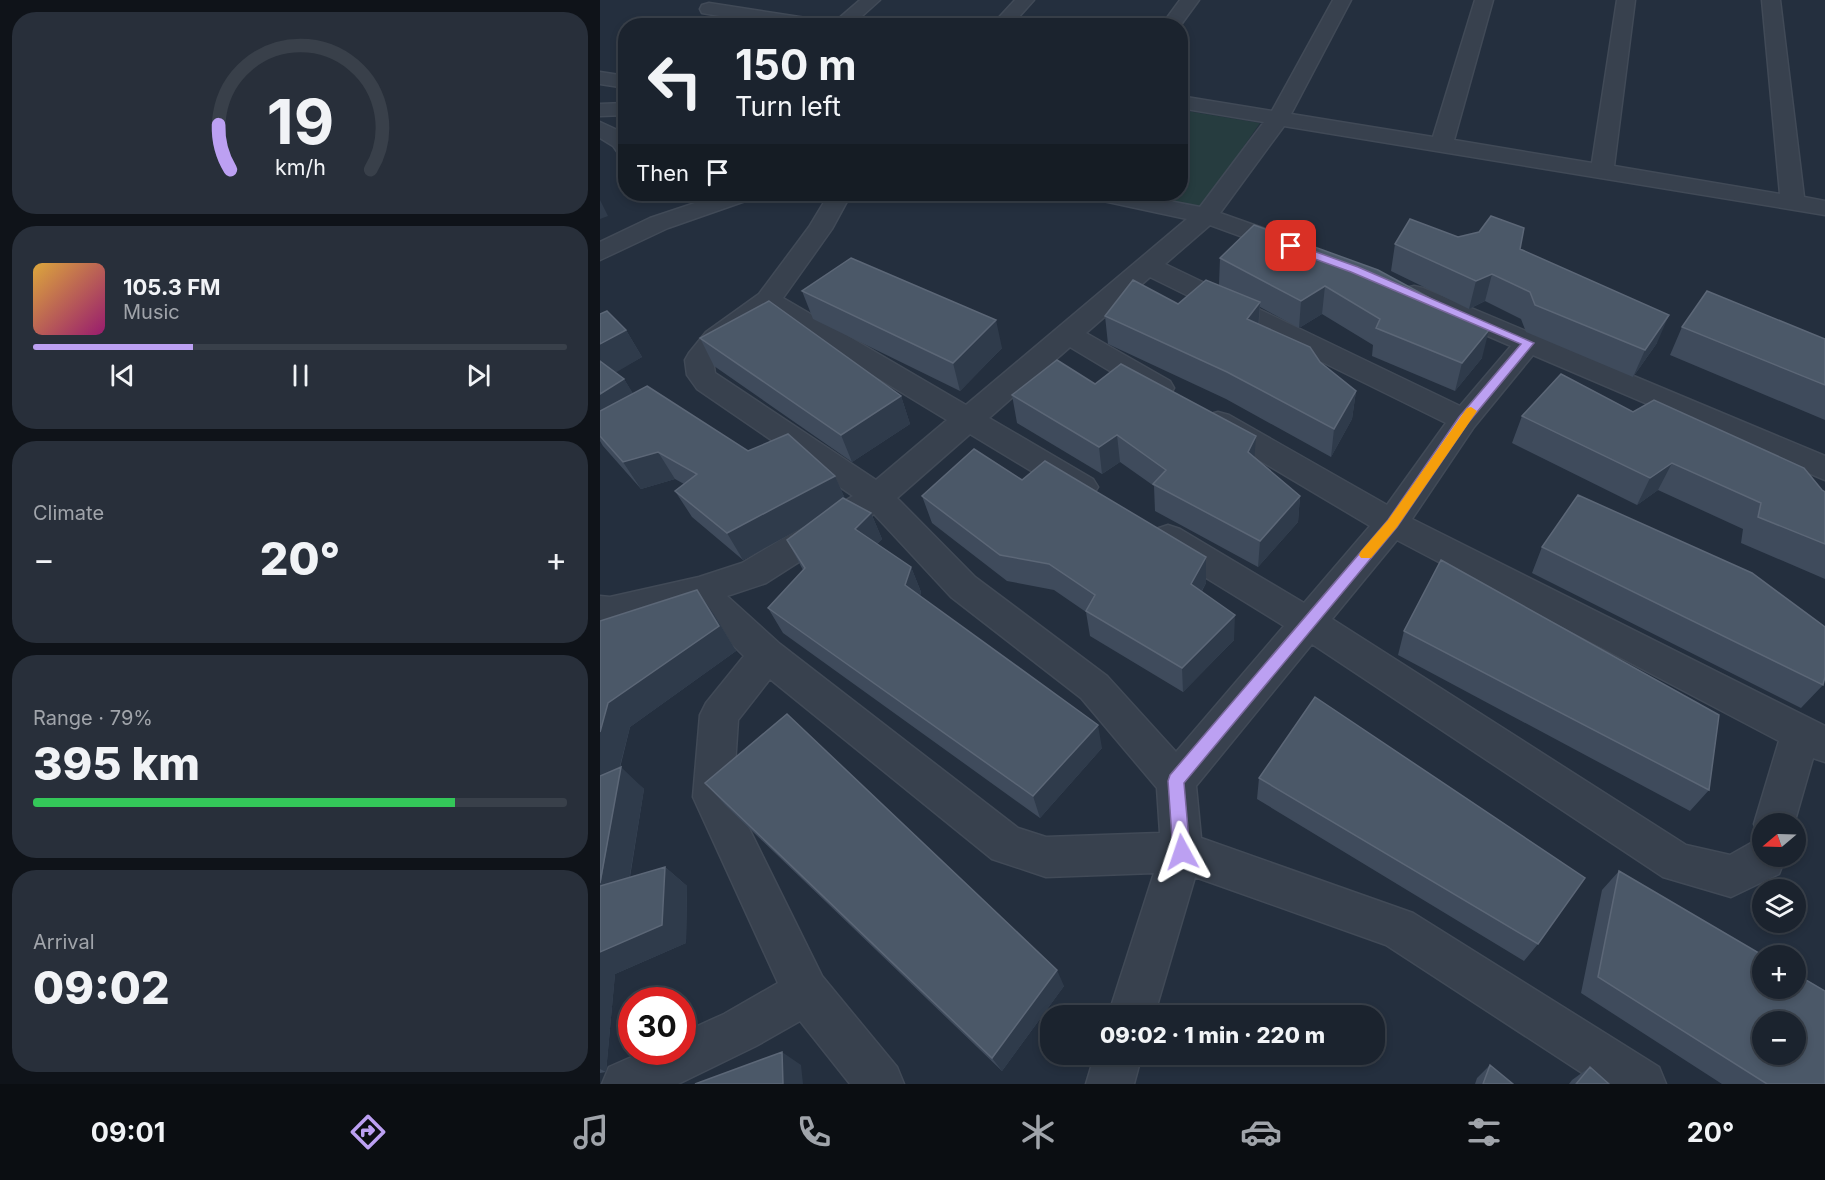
<!DOCTYPE html>
<meta charset="utf-8">
<style>
:root{--surface:#1b232e;--page:#282f3a;--text:#f1f3f6;--muted:#a0a4aa;--line:#39404a;--accent:#bca0f2}
body{margin:0;font-family:Inter,sans-serif;background:var(--page);color:var(--text);height:100vh;display:flex;flex-direction:column;font-size:22px;white-space:nowrap}
*{box-sizing:border-box;margin:0}
p{font-size:20px;color:var(--muted)}
.icon{flex:none;width:33px;height:33px;fill:none;stroke:currentColor;stroke-width:2;stroke-linecap:round;stroke-linejoin:round}
.map{position:relative;flex:1;overflow:hidden}
.sheet{display:flex;flex-direction:column;gap:12px;padding:12px;background:#0f1319;width:600px}
.sheet>*{flex:none}
.guide{position:absolute;left:18px;top:18px;width:570px;height:183px;border-radius:24px;box-shadow:0 3px 9px #0003,0 0 0 2px var(--line);background:#1b232e;color:var(--text);overflow:hidden}
.needle{width:39px;rotate:251deg}
.tools{position:absolute;left:1152px;top:813px;display:grid;gap:12px}
.tools a{display:grid;place-items:center;width:54px;height:54px;border-radius:50%;background:var(--surface);box-shadow:0 3px 9px #0003,0 0 0 2px var(--line);font-size:30px}
.speed{position:absolute;left:18px;top:987px;display:flex;gap:12px;font-size:30px;font-weight:700;text-align:center}
.speed>*{display:grid;place-content:center;width:78px;height:78px;border-radius:50%;background:var(--surface);box-shadow:0 3px 9px #0003,0 0 0 2px var(--line);line-height:1}
.speed .limit{border:9px solid #d22;background:#fff;color:#111}
.pin{position:absolute;display:grid;place-items:center;width:51px;height:51px;color:#fff;margin:-26px;border-radius:12px;box-shadow:0 3px 9px #0006}
.me{position:absolute;width:66px;margin:-33px;rotate:355deg;stroke-linejoin:round;filter:drop-shadow(0 0 4px #0008)}
.turn{display:flex;align-items:center;gap:21px;height:126px;padding:0 18px;font-size:27px}
.turn .icon{width:78px;height:78px;stroke-width:2.5}
.turn b{display:block;font-size:42px;line-height:51px}
.then{display:flex;align-items:center;height:57px;padding:0 18px;background:#0003;gap:12px;font-size:22px}
.big{font-size:45px;font-weight:800;line-height:1.1}
.sheet .card{flex:1;display:flex;flex-direction:column;justify-content:center;gap:9px;min-width:0;padding:0 21px;border-radius:24px;background:var(--page)}
.sheet .dial{align-items:center;gap:0}
.dial svg{height:156px;overflow:visible;fill:none;stroke:var(--line);stroke-width:7;stroke-linecap:round;text-anchor:middle}
.dial text{fill:var(--text);stroke:none}
.song{display:flex;align-items:center;gap:18px}
.cover{width:72px;height:72px;border-radius:9px;background:linear-gradient(135deg,hsl(40 70% 55%),hsl(320 70% 35%))}
.played{height:6px;border-radius:3px;background:linear-gradient(90deg,var(--accent) 30%,var(--line) 30%)}
.keys{display:flex;justify-content:space-around;direction:ltr}
.heat{display:flex;justify-content:space-between;align-items:center;font-size:33px;direction:ltr}
.charge{height:9px;border-radius:4px;background:linear-gradient(90deg,#34c759 79%,var(--line) 0)}
.trip{position:absolute;left:440px;top:1005px;width:345px;height:60px;border-radius:24px;background:var(--surface);box-shadow:0 3px 9px #0003,0 0 0 2px var(--line);font-weight:800;line-height:60px;text-align:center}
.dock{display:flex;height:96px;justify-content:space-around;align-items:center;background:#0b0e12;color:var(--muted)}
.dock .icon{width:42px;height:42px}
.dock .selected{color:var(--accent)}
.dock b{font-size:27px;color:var(--text)}
main{display:flex;flex:1;min-height:0}
.map>svg:first-child{display:block}
</style>
<main>
<section class="sheet">
<div class="card dial"><svg viewBox="0 0 100 80">
<path d="M14 69A42 42 0 1 1 86 69"/>
<path d="M14 69A42 42 0 0 1 8 46" stroke="#bca0f2"/>
<text x="50" y="56" font-size="32" font-weight="700">19</text>
<text x="50" y="72" font-size="11">km/h</text>
</svg></div>
<div class="card">
<div class="song"><i class="cover"></i><div><b>105.3 FM</b><p>Music</p></div></div>
<div class="played"></div>
<div class="keys"><svg class="icon" aria-label="previous" viewBox="0 0 24 24"><path d="M18 5L8 12l10 7zM5 5v14"/></svg><svg class="icon" aria-label="pause" viewBox="0 0 24 24"><path d="M8 5v14M16 5v14"/></svg><svg class="icon" aria-label="next" viewBox="0 0 24 24"><path d="M6 5l10 7-10 7zM19 5v14"/></svg></div>
</div>
<div class="card"><p>Climate</p>
<div class="heat"><a>−</a><b class="big">20°</b><a>+</a></div>
</div>
<div class="card"><p>Range · 79%</p><b class="big">395 km</b><div class="charge"></div></div>
<div class="card"><p>Arrival</p><b class="big">09:02</b></div>
</section>
<div class="map">
<svg width="1225" height="1084" viewBox="0 0 1225 1084">
<rect width="100%" height="100%" fill="#242f3e"/>
<path fill="#263c3f" d="M581,110L660,123L602,207L540,194H580Z"/>
<g fill="none" stroke-linecap="round" stroke-linejoin="round">
<defs>
<path id="minor" d="M260,0H280L251,26H230Z
M415,0H434L411,26H391Z
M580,0H599L580,26H561Z
M733,0H751L691,114L833,137L875,0H893L854,140L992,163L1017,0H1035L1014,166L1180,194L1162,0H1180L1204,197L1225,201V215L684,126L620,213L699,241L702,246L699,251L690,253L681,251L610,225L565,264L860,406L911,346L805,300L801,294L805,288L814,286L823,288L1225,456V480L933,355L874,427L812,519L1225,726V762L1213,758L1194,824H1162V856H1186L1179,874L1131,897L1063,877L712,644L596,786L601,838L813,913L1059,1067L1066,1084H999L786,945L595,877L554,1016H508L554,873L446,877L392,859L170,679L138,720L133,796L222,976L297,1067L304,1084H250L200,1021L156,1046L78,1084H2L9,1067L43,1052H82V1033L124,1014L178,983L93,797L100,715L106,703L144,656L93,606L10,625L0,624V596L10,597L99,577L142,563L253,496L97,389L87,375L85,360L89,353L106,332L159,294L209,227L229,194H251L232,229L183,298L366,405L587,219L494,199L491,194H533L600,207L664,122L580,108V96L672,111ZM550,277L846,423L787,505L629,415L618,412L607,415L603,422L607,429L770,526L704,603L580,529L568,525L556,529L552,538L556,547L684,626L576,752L507,676L375,577L297,498L370,434L471,495L482,499L493,495L498,487L493,479L389,418L470,347L550,395L560,398L570,395L574,388L570,381L486,333ZM169,312L347,420L276,480L115,373L113,361L126,344ZM274,514L351,597L481,698L557,788L560,833L446,837L418,828L180,644L127,596L166,583ZM797,540L1179,741L1154,824L1160,838L1130,855L1086,845L732,619Z
M109,3L219,20L226,22L228,26H179L102,13L100,9L102,5Z
M0,72L26,76V88L0,84Z
M26,103V115L0,116V104Z
M0,122L26,134V155L18,153L13,146L0,138Z
M122,194H155L151,199L68,228L0,260V242L50,218Z
M495,1054H542L534,1084H486Z"/>
</defs>
<use href="#minor" stroke="#414a57" stroke-width="3"/>
<use href="#minor" fill="#38414e" fill-rule="evenodd"/>
</g>
<path fill="#3f4b5c" d="M654,225L882,358L855,391L772,356L773,345L722,314L699,328L660,307L659,324L720,362L756,391L752,419L731,457L626,399L508,344L505,316L578,304L625,288L619,285L620,258Z
M858,237L920,249L1057,343L1033,377L926,332L921,319L885,301L869,309L791,271L795,244Z
M202,291L402,348L360,391L213,319Z
M0,314L26,330L42,357L15,372L24,379L33,394L148,451L235,476L245,499L271,513L282,539L277,544L311,567L321,592L320,596L502,748L440,818L183,633L168,608L203,570L187,540L207,525L143,560L92,517L75,491L84,484L75,479L41,489L3,446L0,441Z
M1082,327L1225,339V420L1070,355Z
M100,338L301,396L310,424L252,462L114,366Z
M495,384L655,458L700,496L698,522L658,567L555,511L554,486L520,462L502,474L417,423L412,395Z
M922,416L1222,490L1225,492V579L1141,543L1143,529L1058,490L1037,505L912,443Z
M422,480L606,557V583L602,591L634,640L583,692L490,636L486,612L454,590L407,581L332,523L322,496Z
M942,547L1223,685L1201,708L932,573Z
M115,616L136,651L30,727L20,768L44,789L30,877L65,867L87,886L86,943L15,974L6,1072L0,1073V621Z
M804,631L1109,790L1090,811L798,655Z
M659,778L938,944L924,961L657,799Z
M105,783L464,986L402,1071L125,805Z
M1019,871L1225,1084H1122L981,993L1002,890Z
M890,1065L913,1084H875L877,1078Z
M990,1067L1009,1084H969L972,1080Z"/>
<path fill="#2f3b4b" d="M0,200L8,216L0,219Z
M892,274L885,301L869,309L876,281Z
M725,286L722,314L699,328L701,301Z
M660,302L658,330L647,319Z
M1069,315L1057,343L1033,377L1045,350Z
M396,320L402,348L360,391L353,363Z
M26,330L42,357L5,379L0,371V344Z
M889,330L882,358L855,391L862,363Z
M24,379L41,406L0,433V394Z
M756,391L752,419L731,457L734,429Z
M301,396L310,424L252,462L241,435Z
M517,435L520,462L502,474L499,447Z
M656,436L654,463L648,452Z
M58,452L75,479L41,489L23,462Z
M1072,463L1058,490L1037,505L1050,478Z
M235,476L247,503L143,560L127,533Z
M700,496L698,522L658,567L660,541Z
M271,513L282,539L267,555L255,529Z
M606,557V583L591,609V584Z
M311,567L321,592L315,610L305,585Z
M97,590L115,616L136,651L30,727L10,804L0,795V732L8,703Z
M635,615L634,640L583,692L582,668Z
M498,725L502,748L440,818L433,796Z
M21,767L44,789L25,905L0,887Z
M65,867L87,886L86,943L15,974L6,1072L0,1069V952Z
M457,970L464,986L402,1071L392,1058Z
M182,1052L201,1065L203,1084H183Z"/>
<path fill="#4b5868" stroke="#5c6777" stroke-width="1.5" fill-rule="evenodd" d="M891,216L924,228L920,249L1069,315L1045,350L935,305L930,292L892,274L876,281L795,244L810,219L858,237L879,232Z
M654,225L778,270L889,330L862,363L776,328L780,319L725,286L701,301L620,258Z
M251,258L396,320L353,363L202,291Z
M533,280L578,304L606,280L660,302L647,319L710,347L720,362L756,391L734,429L627,372L505,316Z
M1107,291L1225,339V385L1082,327Z
M169,301L301,396L241,435L100,338Z
M7,311L26,330L0,344V314Z
M457,360L495,384L521,364L656,436L648,452L700,496L660,541L553,484L566,470L517,435L499,447L412,395Z
M0,361L24,379L0,394Z
M961,374L1033,412L1054,400L1204,468L1222,490L1225,492V544L1158,517L1161,503L1072,463L1050,478L922,416Z
M47,386L148,451L188,434L235,476L127,533L75,491L97,474L58,452L23,462L0,436V411Z
M374,449L422,480L445,461L606,557L591,584L635,615L582,668L486,611L495,595L449,564L400,555L322,496Z
M978,495L1152,573L1225,627V677L1223,685L942,547Z
M243,498L271,513L255,529L311,567L305,585L498,725L433,796L168,608L205,568L187,540Z
M841,560L1119,715L1109,790L804,631Z
M97,590L119,626L8,703L0,732V621Z
M715,697L985,878L938,944L659,778Z
M187,714L457,970L392,1058L105,783Z
M21,767L0,883V776Z
M65,867L62,925L0,952V886Z
M1019,871L1164,956H1162V988H1196V974L1225,991V1084H1167L998,977ZM1162,1022H1196V1054H1162Z
M182,1052L183,1084H95Z
M890,1065L913,1084H883Z
M990,1067L1009,1084H976Z"/>
<path fill="#bca0f2" stroke="#7a689d" stroke-width="1.5" d="M691,243L758,267L934,343L868,423L797,527L584,783L590,852L588,858L582,861L576,858L573,852L568,781L570,775L788,520L859,417L921,344L751,272L687,249L686,246Z"/>
<path fill="#f59e0b" d="M871,407L877,411L875,414L797,527L771,558H761L759,555L761,551L788,520L867,408Z"/>
</svg>
<div class="tools">
<a><svg class="needle" viewBox="-14 -14 28 28"><path d="M0-13l5 13h-10z" fill="#e53935"/><path d="M0 13l5-13h-10z" fill="#a0a4aa"/></svg></a>
<a><svg class="icon" aria-label="layers" viewBox="0 0 24 24"><path d="M12 4l9 5-9 5-9-5zM3 14l9 5 9-5"/></svg></a>
<a>+</a>
<a>−</a>
</div>
<div class="speed"><div class="limit">30</div></div>
<div class="pin" style="left:691px;top:246px;background:#d93025"><svg class="icon" aria-label="arrive" viewBox="0 0 24 24"><path d="M6 21V4h12l-3 4 3 4H6"/></svg></div>
<svg class="me" style="left:582px;top:852px" viewBox="-20 -20 40 40"><path d="M0-17L14 15 0 8-14 15z" fill="#bca0f2" stroke="#fff" stroke-width="4"/></svg>
<div class="trip">09:02 · 1 min · 220 m</div>
<div class="guide">
<div class="turn"><svg class="icon" aria-label="left" viewBox="0 0 24 24"><path d="M17 20v-9H6M10 6l-5 5 5 5"/></svg><div><b>150 m</b>Turn left</div></div>
<div class="then">Then<svg class="icon" aria-label="arrive" viewBox="0 0 24 24"><path d="M6 21V4h12l-3 4 3 4H6"/></svg></div>
</div>
</div>
</main>
<nav class="dock">
<b>09:01</b>
<svg class="icon selected" aria-label="directions" viewBox="0 0 24 24"><path d="M12 3l9 9-9 9-9-9zM9 14v-3h6M13 9l2 2-2 2"/></svg>
<svg class="icon" aria-label="music" viewBox="0 0 24 24"><path d="M9 18V5l10-2v13"/><circle cx="6" cy="18" r="3"/><circle cx="16" cy="16" r="3"/></svg>
<svg class="icon" aria-label="phone" viewBox="0 0 24 24"><path d="M5 4h4l2 5-3 2q2 4 5 5l2-3 5 2v4C11 20 4 13 5 4z"/></svg>
<svg class="icon" aria-label="climate" viewBox="0 0 24 24"><path d="M12 3v18M4 7l16 10M4 17L20 7"/></svg>
<svg class="icon" aria-label="car" viewBox="0 0 24 24"><path d="M5 17H2v-5l4-1 3-4h7l3 4 3 1v5h-3M9 17h6M6 11h13"/><circle cx="7" cy="17" r="2"/><circle cx="17" cy="17" r="2"/></svg>
<svg class="icon" aria-label="filters" viewBox="0 0 24 24"><path d="M4 7h16M4 17h16"/><circle cx="9" cy="7" r="2"/><circle cx="15" cy="17" r="2"/></svg>
<b>20°</b>
</nav>
